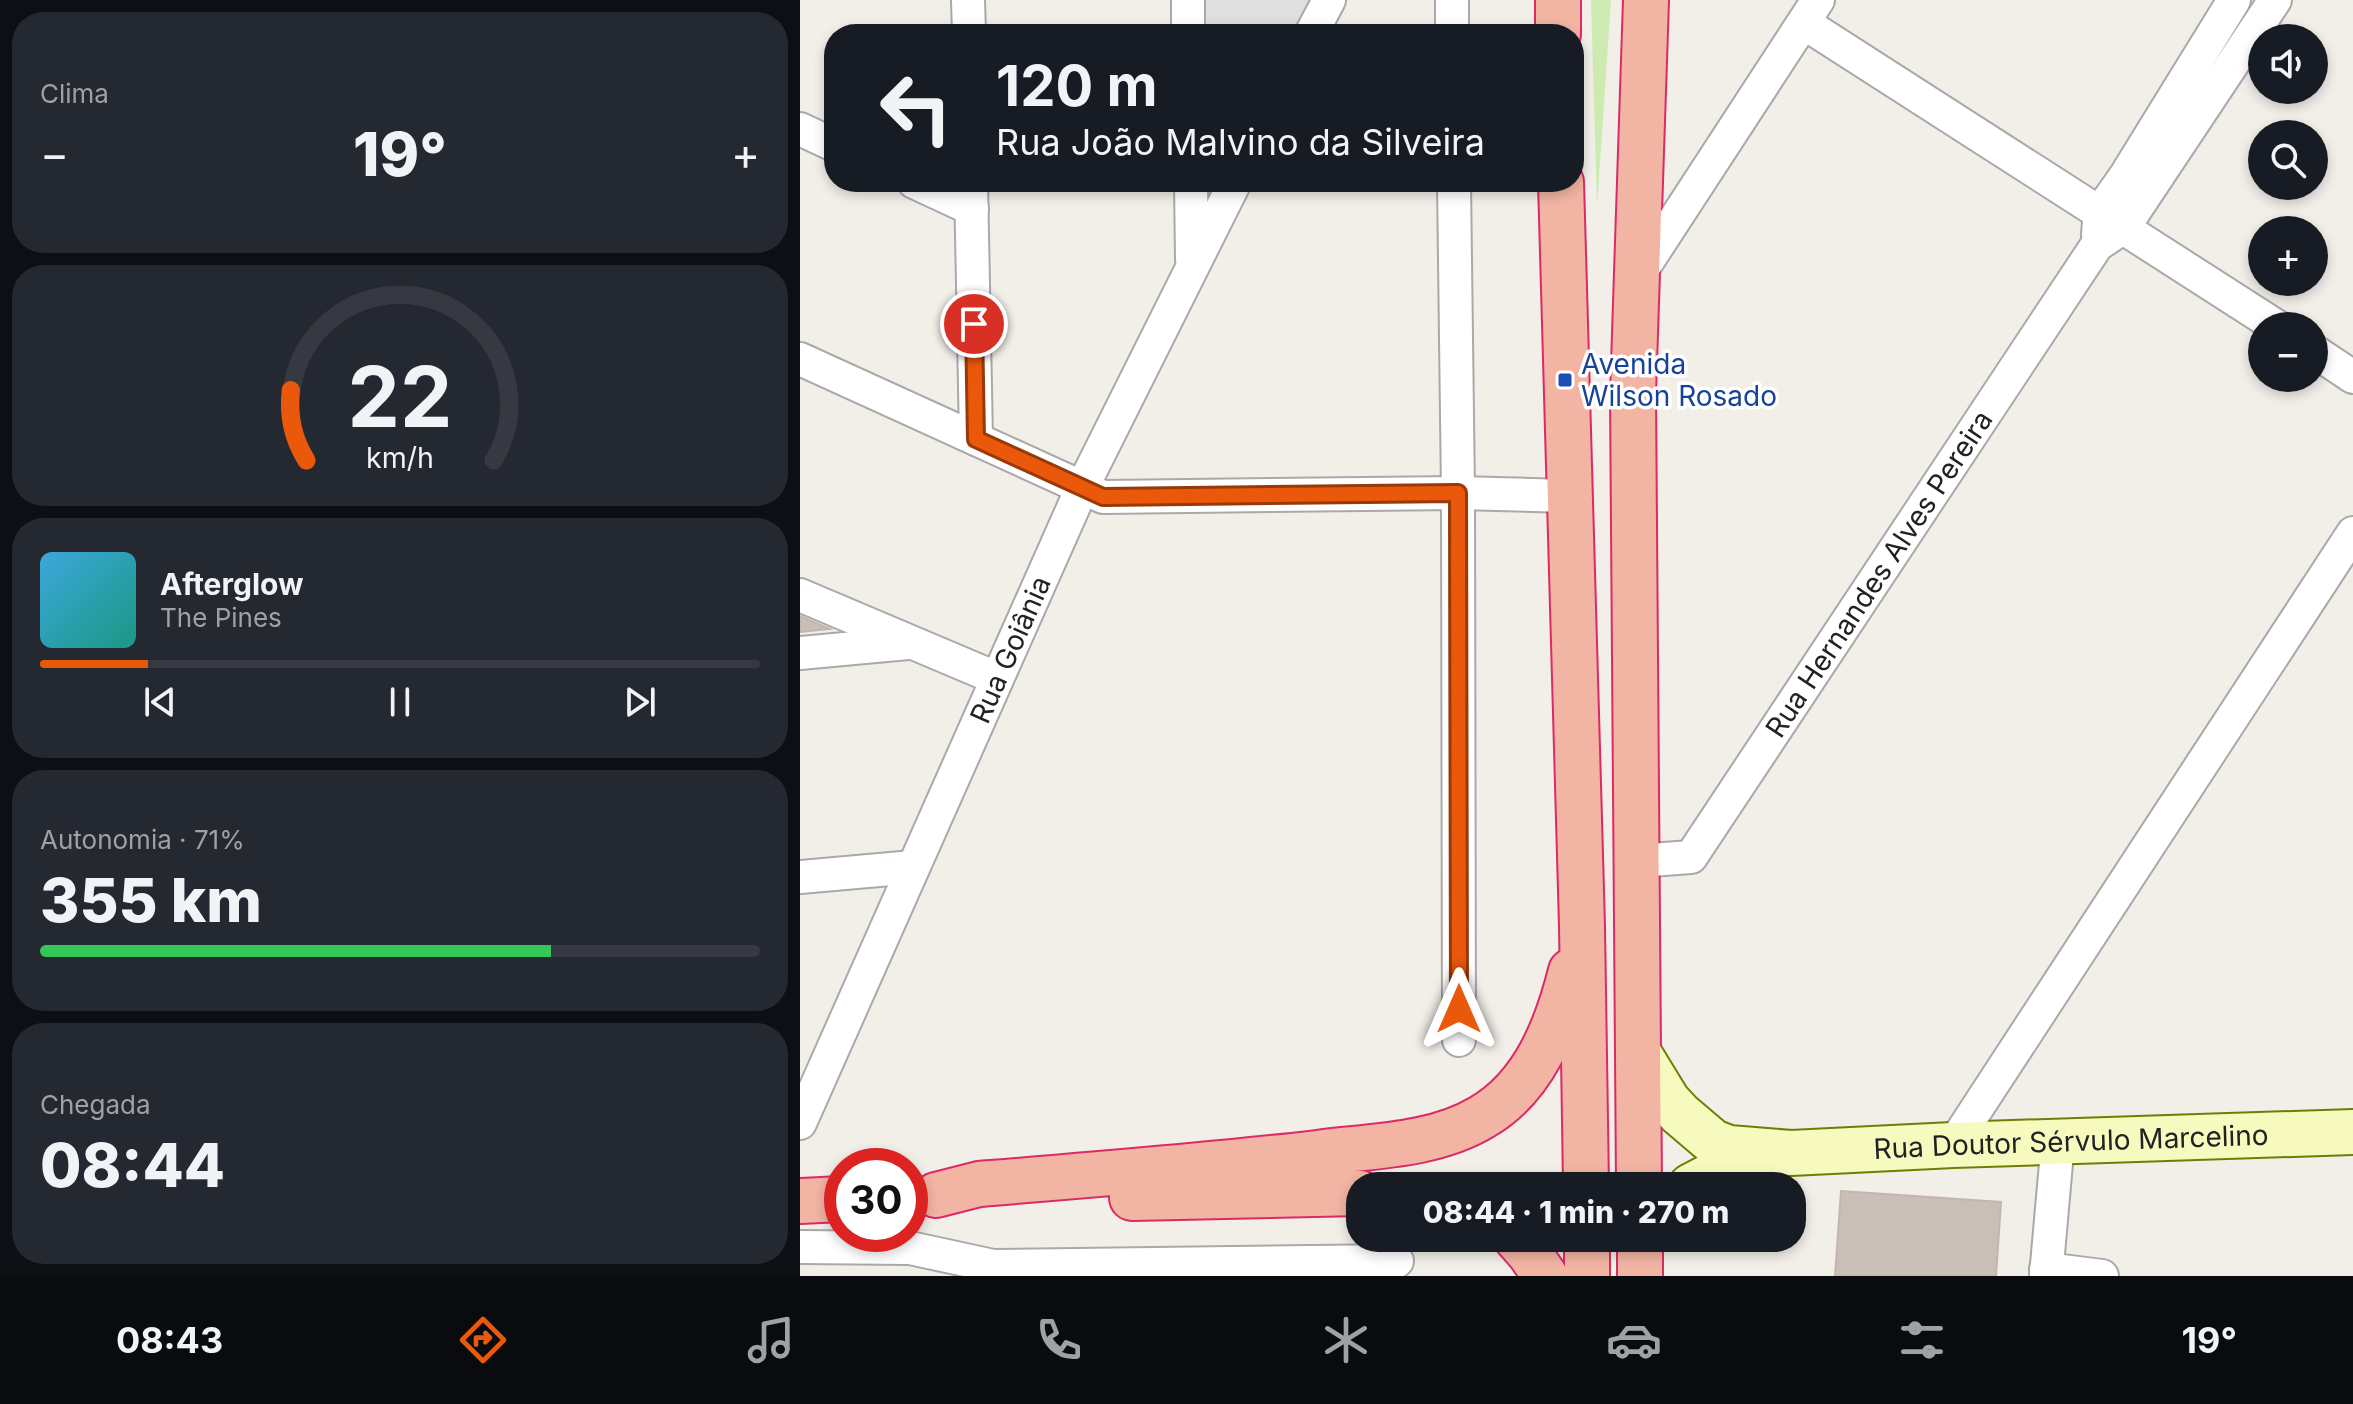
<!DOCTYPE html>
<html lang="pt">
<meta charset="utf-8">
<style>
:root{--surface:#171b24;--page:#242831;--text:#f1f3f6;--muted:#9ea1a6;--line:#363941;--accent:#ea580c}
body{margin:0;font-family:Inter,sans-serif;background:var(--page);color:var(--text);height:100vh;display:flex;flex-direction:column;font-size:30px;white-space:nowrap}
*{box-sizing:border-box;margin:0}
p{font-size:26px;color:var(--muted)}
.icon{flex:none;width:44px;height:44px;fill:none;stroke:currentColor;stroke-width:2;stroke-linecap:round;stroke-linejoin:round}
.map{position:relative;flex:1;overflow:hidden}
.details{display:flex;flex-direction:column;gap:12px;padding:12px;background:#0d0f14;width:800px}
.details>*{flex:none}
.banner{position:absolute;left:24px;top:24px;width:760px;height:168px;border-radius:32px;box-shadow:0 4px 12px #0003;background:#171b24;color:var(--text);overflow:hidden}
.controls{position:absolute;left:1448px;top:24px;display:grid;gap:16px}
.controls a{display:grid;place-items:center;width:80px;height:80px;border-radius:50%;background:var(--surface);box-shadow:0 4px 12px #0003;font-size:40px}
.speed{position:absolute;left:24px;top:1148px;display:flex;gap:16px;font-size:40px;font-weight:700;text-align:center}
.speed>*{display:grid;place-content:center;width:104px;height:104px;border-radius:50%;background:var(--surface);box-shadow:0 4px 12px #0003;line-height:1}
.speed .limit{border:12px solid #d22;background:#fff;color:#111}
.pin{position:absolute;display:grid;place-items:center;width:68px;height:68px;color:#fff;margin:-34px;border:4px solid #fff;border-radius:50%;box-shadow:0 2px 8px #0007}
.me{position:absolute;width:88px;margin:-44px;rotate:0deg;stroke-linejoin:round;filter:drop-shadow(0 0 6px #0008)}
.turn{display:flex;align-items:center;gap:28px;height:168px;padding:0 40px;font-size:36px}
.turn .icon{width:104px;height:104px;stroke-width:2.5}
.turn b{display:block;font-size:56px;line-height:68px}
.big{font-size:60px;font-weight:800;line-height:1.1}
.details .card{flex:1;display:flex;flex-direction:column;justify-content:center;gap:12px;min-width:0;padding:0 28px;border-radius:32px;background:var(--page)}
.details .dial{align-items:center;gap:0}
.dial svg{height:208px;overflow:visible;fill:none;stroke:var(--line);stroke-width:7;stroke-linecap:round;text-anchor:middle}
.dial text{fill:var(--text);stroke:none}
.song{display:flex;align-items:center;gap:24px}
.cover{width:96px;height:96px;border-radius:12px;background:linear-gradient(135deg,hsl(200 70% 55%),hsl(170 70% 35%))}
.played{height:8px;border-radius:4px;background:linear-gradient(90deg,var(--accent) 15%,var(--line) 15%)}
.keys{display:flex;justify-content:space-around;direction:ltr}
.heat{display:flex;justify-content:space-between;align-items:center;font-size:44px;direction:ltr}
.charge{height:12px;border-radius:6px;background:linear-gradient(90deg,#34c759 71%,var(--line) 0)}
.trip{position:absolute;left:546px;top:1172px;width:460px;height:80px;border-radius:32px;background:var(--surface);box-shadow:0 4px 12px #0003;font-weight:800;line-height:80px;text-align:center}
.tab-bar{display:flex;height:128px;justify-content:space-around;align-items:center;background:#090b0e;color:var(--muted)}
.tab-bar .icon{width:56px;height:56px}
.tab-bar .current{color:var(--accent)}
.tab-bar b{font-size:36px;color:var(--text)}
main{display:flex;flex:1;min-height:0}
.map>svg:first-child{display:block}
</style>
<main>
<section class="details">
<div class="card"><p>Clima</p>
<div class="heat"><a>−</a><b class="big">19°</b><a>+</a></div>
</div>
<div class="card dial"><svg viewBox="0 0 100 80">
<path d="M14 69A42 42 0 1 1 86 69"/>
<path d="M14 69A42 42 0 0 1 8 42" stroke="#ea580c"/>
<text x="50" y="56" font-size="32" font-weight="700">22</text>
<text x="50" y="72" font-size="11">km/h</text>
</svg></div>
<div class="card">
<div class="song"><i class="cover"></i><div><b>Afterglow</b><p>The Pines</p></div></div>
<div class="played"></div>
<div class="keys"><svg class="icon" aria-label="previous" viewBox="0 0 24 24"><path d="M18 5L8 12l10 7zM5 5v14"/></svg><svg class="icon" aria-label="pause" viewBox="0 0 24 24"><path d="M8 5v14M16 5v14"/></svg><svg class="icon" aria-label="next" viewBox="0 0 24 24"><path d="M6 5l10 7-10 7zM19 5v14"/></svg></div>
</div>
<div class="card"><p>Autonomia · 71%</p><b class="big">355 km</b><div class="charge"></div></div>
<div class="card"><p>Chegada</p><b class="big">08:44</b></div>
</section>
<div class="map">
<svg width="1553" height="1276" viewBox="0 0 1553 1276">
<rect width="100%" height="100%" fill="#f2efe9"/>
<path fill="#e0dfdf" d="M403,0H513L497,34H403Z"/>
<path fill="#cdebb0" d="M791,0H811L797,207Z"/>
<path fill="#c7bfb8" stroke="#c4b6ab" stroke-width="2" d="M0,616L30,629L0,632Z
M1041,1191L1201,1202L1196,1276H1035Z"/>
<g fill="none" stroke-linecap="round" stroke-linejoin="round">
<defs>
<g id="minor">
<path d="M168,0L169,34"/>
<path d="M388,0V34"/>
<path d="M652,0V34"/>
<path d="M1004,23L1476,326"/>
<path d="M511,34L529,0"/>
<path d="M0,129L34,145"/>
<path d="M114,182L172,209"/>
<path d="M171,182L176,439"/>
<path d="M391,182L392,259"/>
<path d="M654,182L658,493L659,1040"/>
<path d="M1298,234L1300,212L1326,175L1434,0"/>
<path d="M836,279L1018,0"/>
<path d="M1514,351L1553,377"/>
<path d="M0,359L303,497L658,493L768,496"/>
<path d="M0,595L196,678"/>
<path d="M0,653L108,643"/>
<path id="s1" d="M837,861L891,857L1297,245L1324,227L1475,0"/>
<path d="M0,877L113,867"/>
<path id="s2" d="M0,1123L282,488L435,182"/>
<path d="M1153,1145L1553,533"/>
<path d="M0,1247L110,1248L193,1266L597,1261"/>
<path d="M1246,1269L1302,1276"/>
<path d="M1246,1276L1258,1141"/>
</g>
<g id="secondary">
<path id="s3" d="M838,1052L868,1101L880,1114L913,1142L929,1148L991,1153L1153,1145L1553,1132"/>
<path d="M891,1186L914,1174L968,1159"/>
</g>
<path id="trunk" d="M758,0V34
M761,182L782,926L786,1186
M839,1186L833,394L846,0
M136,1195L179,1184C291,1175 405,1166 517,1153C571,1146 634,1146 682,1117C734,1087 757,1027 771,971
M332,1198L560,1193
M0,1201L42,1199
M716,1238L730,1254L745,1276
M787,1238V1276
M840,1238V1276"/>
</defs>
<use href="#minor" stroke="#a9a9a9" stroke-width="36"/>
<use href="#secondary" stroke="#707d05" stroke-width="48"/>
<use href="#trunk" stroke="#dc2a67" stroke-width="48"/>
<use href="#minor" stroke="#fff" stroke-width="32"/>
<use href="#secondary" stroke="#f7fabf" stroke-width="44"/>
<use href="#trunk" stroke="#f2b4a3" stroke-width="44"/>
</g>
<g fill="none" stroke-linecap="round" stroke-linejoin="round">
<defs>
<path id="route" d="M174,324L176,439L303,497L658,493L659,1009"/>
</defs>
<use href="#route" stroke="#983908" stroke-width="20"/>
<use href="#route" stroke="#ea580c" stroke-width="14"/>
</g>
<rect fill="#1a4fb4" stroke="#fff" stroke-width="3" x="757" y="372" width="16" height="16" rx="4"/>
<g text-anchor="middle" stroke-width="7" stroke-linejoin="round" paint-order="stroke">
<g font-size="28" fill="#164399" stroke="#fff" text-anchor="start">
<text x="781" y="374">Avenida<tspan x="781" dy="32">Wilson Rosado</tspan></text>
</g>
<g font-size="28" fill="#222" stroke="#fff">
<text dy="10" stroke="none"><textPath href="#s1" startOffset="394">Rua Hernandes Alves Pereira</textPath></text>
<text dy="10" stroke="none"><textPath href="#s2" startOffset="518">Rua Goiânia</textPath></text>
<text dy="10" stroke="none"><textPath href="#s3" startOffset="478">Rua Doutor Sérvulo Marcelino</textPath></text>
</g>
</g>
</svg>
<div class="controls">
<a><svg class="icon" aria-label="sound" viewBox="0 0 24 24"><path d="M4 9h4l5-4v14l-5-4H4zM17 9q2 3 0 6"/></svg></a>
<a><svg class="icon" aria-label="search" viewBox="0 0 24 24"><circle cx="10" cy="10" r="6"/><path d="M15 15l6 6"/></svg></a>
<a>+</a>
<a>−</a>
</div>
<div class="speed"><div class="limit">30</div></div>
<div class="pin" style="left:174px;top:324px;background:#d93025"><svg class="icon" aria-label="arrive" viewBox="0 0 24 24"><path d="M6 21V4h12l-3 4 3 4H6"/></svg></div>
<svg class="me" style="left:659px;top:1009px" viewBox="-20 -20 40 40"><path d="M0-17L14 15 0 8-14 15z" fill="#ea580c" stroke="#fff" stroke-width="4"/></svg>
<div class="trip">08:44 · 1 min · 270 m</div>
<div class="banner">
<div class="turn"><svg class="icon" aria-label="left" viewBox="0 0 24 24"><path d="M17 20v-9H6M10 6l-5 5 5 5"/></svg><div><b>120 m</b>Rua João Malvino da Silveira</div></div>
</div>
</div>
</main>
<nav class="tab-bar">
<b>08:43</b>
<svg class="icon current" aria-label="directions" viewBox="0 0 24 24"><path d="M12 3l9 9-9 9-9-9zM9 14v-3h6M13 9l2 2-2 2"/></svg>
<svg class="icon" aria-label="music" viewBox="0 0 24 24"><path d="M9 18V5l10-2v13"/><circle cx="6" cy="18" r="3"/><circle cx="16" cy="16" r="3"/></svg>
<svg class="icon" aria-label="phone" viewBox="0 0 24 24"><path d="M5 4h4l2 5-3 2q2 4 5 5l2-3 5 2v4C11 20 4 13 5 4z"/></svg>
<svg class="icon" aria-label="climate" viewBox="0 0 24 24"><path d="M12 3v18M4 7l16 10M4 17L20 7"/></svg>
<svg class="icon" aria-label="car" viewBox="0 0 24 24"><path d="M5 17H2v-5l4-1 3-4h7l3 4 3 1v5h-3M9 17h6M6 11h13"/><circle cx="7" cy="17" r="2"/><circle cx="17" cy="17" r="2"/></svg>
<svg class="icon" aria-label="filters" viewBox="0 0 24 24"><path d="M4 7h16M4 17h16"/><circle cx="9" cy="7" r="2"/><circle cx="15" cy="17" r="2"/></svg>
<b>19°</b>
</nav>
